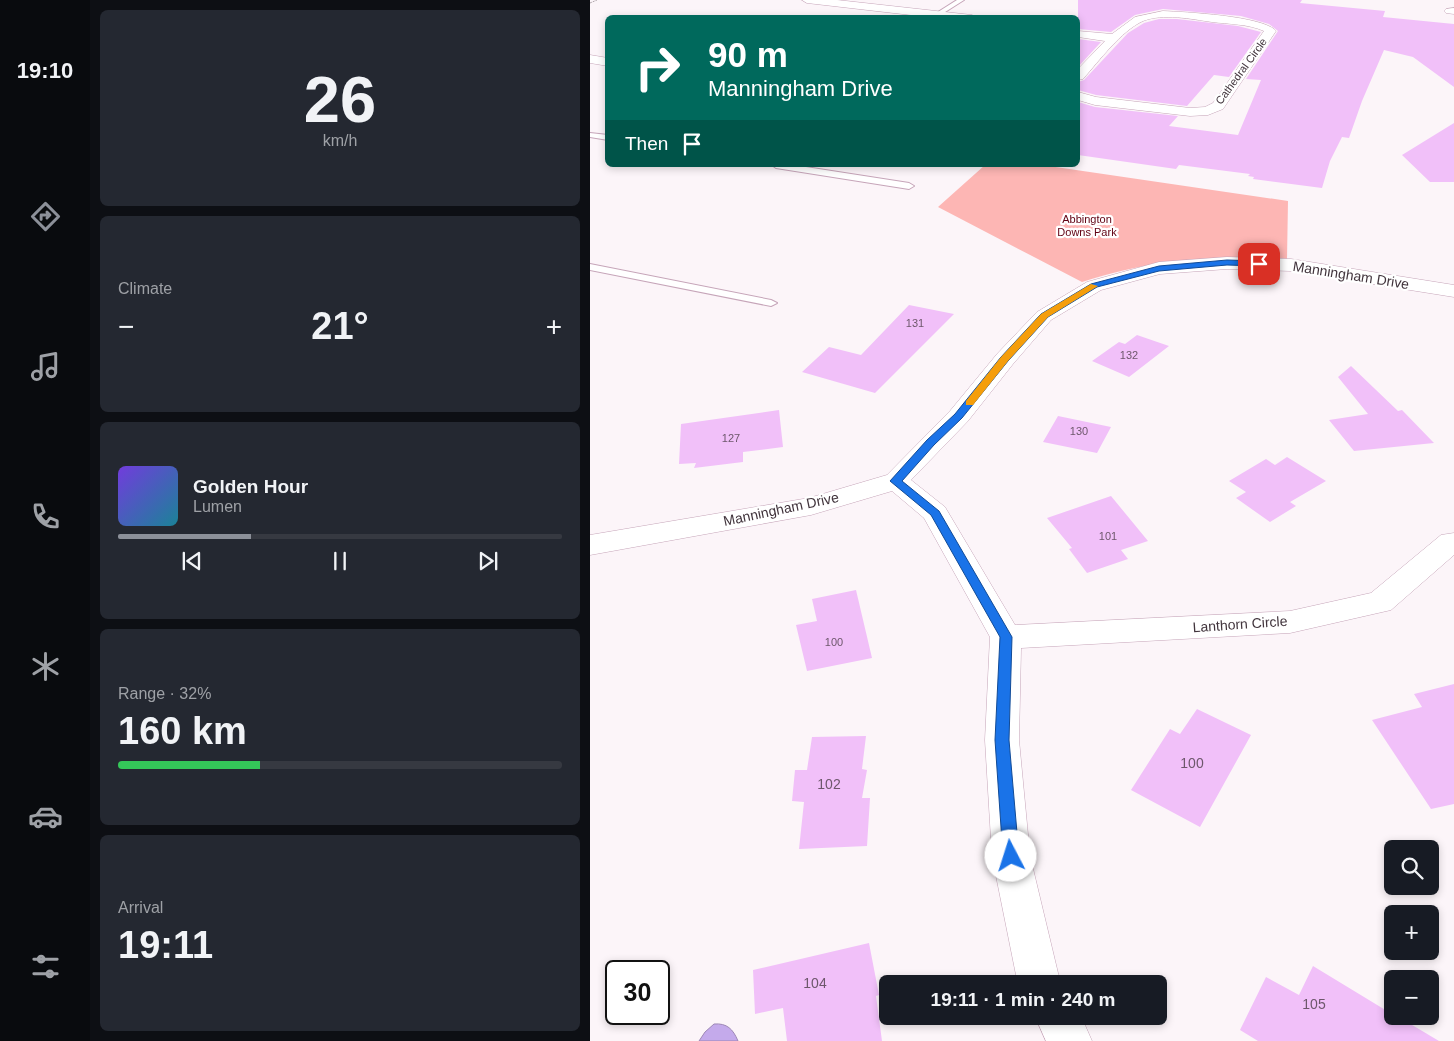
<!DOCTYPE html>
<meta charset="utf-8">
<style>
:root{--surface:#171b24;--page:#242831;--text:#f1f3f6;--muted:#9ea1a6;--line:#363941;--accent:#8c9099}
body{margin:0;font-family:Helvetica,sans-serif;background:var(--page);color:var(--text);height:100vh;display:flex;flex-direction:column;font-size:19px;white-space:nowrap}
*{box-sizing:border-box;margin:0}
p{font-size:16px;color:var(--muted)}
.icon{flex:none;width:28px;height:28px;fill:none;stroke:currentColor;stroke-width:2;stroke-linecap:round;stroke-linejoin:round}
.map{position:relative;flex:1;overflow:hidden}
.panel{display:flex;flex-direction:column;gap:10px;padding:10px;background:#0d0f14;width:500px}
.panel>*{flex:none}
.hud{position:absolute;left:15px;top:15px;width:475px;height:152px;border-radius:8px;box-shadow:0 2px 8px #0003;background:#00695c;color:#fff;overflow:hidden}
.tools{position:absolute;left:794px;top:840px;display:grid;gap:10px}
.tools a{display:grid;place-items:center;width:55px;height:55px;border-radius:8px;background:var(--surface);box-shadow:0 2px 8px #0003;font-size:25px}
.speed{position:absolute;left:15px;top:960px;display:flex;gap:10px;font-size:25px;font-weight:700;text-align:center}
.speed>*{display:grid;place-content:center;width:65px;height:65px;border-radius:50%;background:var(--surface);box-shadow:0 2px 8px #0003;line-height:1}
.speed .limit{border:2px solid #111;border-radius:8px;background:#fff;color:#111}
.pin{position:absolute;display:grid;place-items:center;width:42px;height:42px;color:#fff;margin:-21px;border-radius:10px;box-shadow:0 2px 8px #0006}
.me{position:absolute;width:55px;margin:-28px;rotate:355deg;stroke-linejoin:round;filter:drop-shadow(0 0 4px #0008)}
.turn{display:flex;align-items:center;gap:18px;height:105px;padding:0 20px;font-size:22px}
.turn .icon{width:65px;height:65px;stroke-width:2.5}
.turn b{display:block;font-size:35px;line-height:42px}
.then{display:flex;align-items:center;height:48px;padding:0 20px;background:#0003;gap:10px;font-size:19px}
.big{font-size:38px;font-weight:600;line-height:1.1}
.panel .card{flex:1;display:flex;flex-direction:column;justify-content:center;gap:8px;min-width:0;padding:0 18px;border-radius:8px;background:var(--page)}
.panel .dial{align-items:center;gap:0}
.dial b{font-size:65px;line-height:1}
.song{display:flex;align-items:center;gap:15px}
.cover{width:60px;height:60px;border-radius:8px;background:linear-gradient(135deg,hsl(260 70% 55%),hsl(190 70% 35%))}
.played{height:5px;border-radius:2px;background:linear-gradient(90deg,var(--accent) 30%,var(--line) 30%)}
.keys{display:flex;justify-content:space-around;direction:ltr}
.heat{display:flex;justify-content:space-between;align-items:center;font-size:28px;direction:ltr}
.charge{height:8px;border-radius:4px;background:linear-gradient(90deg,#34c759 32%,var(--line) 0)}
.trip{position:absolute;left:289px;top:975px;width:288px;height:50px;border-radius:8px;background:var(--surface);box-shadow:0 2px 8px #0003;font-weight:600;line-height:50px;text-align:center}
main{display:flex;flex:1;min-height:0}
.menu{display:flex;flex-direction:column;width:90px;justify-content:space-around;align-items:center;background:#090b0e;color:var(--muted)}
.menu .icon{width:35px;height:35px}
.menu .on{color:var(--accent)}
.menu b{font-size:22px;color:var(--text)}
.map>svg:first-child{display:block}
</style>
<main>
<nav class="menu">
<b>19:10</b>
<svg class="icon on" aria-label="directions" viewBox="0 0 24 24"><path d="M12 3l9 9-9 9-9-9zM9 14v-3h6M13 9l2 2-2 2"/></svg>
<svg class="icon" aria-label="music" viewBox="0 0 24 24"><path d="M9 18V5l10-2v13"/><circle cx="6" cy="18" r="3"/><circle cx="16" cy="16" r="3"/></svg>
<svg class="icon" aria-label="phone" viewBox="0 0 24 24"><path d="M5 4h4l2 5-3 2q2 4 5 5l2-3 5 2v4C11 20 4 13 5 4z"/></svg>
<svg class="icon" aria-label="climate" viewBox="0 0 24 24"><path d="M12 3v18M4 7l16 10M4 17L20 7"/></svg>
<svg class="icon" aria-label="car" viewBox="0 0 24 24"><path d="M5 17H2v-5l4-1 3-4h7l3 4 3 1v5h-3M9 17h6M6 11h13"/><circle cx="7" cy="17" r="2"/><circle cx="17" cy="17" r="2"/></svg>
<svg class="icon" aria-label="filters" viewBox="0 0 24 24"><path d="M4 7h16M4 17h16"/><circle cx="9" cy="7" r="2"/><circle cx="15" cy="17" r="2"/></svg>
</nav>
<section class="panel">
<div class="card dial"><b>26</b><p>km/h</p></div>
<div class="card"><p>Climate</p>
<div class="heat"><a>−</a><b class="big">21°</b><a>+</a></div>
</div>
<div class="card">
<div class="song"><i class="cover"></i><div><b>Golden Hour</b><p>Lumen</p></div></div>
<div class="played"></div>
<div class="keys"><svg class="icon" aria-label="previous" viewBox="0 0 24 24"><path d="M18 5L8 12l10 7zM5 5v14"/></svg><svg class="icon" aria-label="pause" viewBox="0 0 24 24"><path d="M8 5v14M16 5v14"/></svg><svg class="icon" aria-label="next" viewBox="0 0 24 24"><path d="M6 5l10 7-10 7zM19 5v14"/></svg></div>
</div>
<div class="card"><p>Range · 32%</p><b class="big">160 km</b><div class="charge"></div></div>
<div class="card"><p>Arrival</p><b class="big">19:11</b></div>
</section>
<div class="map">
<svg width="864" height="1041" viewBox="0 0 864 1041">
<rect width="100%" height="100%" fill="#fcf5f9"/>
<path fill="#fdb6b4" d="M395,165H452L698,201L697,259C622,256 563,259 492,282L348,207Z"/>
<path fill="#c4aaeb" stroke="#9d87b6" d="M124,1024C137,1023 143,1029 148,1041H109L115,1032Z"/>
<path fill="#f1c0f9" d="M488,0H712L710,3L795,11L793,17L864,24V87L823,57L794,50L772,101L759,138L752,137L740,161L732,188L663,179L664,177L658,176L660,174L589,165L586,169L488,155V102L505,107L588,116L579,126L648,135L671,80L656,79L688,31L679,24L651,16L573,9L545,15L521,32L488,29Z
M569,19H587L648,26L671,32L639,77L624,75L597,106L506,95L488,90V82L494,80L538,33L554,23Z
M488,39L511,42L488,67Z
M864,123V182H840L812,155Z
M319,305L364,314L285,393L212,372L239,347L271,355Z
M547,335L579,346L539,377L502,361L529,342L535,344Z
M761,366L808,411L812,410L844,443L764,451L739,420L778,414L748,377Z
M189,410L193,447L153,452V462L104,468L106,463L89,464L91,424Z
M468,416L521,427L507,453L453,442Z
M697,457L736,481L700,502L706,506L680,522L646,498L656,492L639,481L676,459L685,465Z
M521,496L558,541L531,550L538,559L497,573L479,549L482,548L457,518Z
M266,590L282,658L217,671L206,625L227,621L222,599Z
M864,684V804L841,809L782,720L832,707L824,694Z
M607,709L661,735L610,827L541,790L580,729L590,734Z
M276,736L272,769L277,770L272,798H280L277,846L209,849L214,802L202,801L205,770H217L222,737Z
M279,943L289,995L286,996L292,1041H197L193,1008L165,1014L163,970Z
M723,966L802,1014V1016H807L849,1041H668L650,1030L676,977L709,995Z"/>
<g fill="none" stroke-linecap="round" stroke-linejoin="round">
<defs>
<path id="service" d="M367,0H374L352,14H348V12Z
M0,133L18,135V140L0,137Z
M182,165H203L319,183L324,186L319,189L186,168Z
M0,264L181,300L187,303L181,306L0,270Z"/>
<path id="minor" d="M212,0H247L382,15L387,18H347L217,3Z
M864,8V14L856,13L854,11L856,9Z
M573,11C594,12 674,16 686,31L633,109L618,115L600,116L505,105L488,100V92L506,97L600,108L615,107L623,103L674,31C659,24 638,24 622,22C601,19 573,13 553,21C531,31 509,61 493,79L488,80V69L515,41L488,37V31L522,34L545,17Z
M0,55L18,58V66L0,63Z
M637,257L701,259L864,285V297L701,271L637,269L570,274L511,290L461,320L423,364L378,421L321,480L355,507L425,625L700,611L781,593L851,535L864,533V555L801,610L700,633L431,648L429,740L440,856L468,973L472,984H430L426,975L402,856L395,740L400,637L334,518L302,491L221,515L0,555V535L219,498L297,475L360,411L407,354L447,312L497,282L569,262Z
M445,1016H491L502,1041H456Z"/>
</defs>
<use href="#service" stroke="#c6a5b9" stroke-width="2"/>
<use href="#minor" stroke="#c6a5b9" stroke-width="1"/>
<path stroke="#b1a8ad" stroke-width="1" stroke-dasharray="2 1" stroke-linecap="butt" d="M0,3L7,0"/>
<use href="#service" fill="#fff" fill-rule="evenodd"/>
<use href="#minor" fill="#fff" fill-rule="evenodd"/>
</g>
<path fill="#1a73e8" stroke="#114b97" d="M637,260L669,261L673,264L669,266L637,265L569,271L507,287L458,317L418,361L372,418L344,445L312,481L349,511L422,637L419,740L429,856L427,862L421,864L416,862L413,856L405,740L410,637L341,515L300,481L337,440L365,414L411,357L451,314L501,284L569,266Z"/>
<path fill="#f59e0b" d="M501,284L508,286L458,317L418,361L383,405H376V401L411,357L451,314Z"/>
<g text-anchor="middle" stroke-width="4.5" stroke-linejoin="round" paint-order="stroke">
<g font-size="11" fill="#41343c" stroke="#fff">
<text transform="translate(651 71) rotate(-54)" y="4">Cathedral Circle</text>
</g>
<g font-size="11" fill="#600012" stroke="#fff">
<text x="497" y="223">Abbington<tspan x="497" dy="13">Downs Park</tspan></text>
</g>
<g font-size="11" fill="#6d576b">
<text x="325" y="327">131</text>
<text x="539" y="359">132</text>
<text x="489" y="435">130</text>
<text x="141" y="442">127</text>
<text x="518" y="540">101</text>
<text x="244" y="646">100</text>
</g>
<g font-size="14" fill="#41343c" stroke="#fff">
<text transform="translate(761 275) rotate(9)" y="5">Manningham Drive</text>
<text transform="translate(191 509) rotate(-12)" y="5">Manningham Drive</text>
<text transform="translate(650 624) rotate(-4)" y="5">Lanthorn Circle</text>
</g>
<g font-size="14" fill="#6d576b">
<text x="602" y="768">100</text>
<text x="239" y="789">102</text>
<text x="225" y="988">104</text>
<text x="724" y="1009">105</text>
</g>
</g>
</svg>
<div class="tools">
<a><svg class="icon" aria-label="search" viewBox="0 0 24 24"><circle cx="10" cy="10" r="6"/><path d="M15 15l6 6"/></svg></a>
<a>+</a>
<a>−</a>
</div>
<div class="speed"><div class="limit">30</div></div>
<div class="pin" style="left:669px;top:264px;background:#d93025"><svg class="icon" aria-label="arrive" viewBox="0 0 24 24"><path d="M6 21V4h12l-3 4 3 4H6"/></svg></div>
<svg class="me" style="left:421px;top:856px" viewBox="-20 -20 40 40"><circle r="19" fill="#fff"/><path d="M0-13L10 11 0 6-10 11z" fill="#1a73e8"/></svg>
<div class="trip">19:11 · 1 min · 240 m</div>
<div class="hud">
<div class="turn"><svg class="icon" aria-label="right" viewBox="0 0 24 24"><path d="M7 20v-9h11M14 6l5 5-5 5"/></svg><div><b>90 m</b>Manningham Drive</div></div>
<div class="then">Then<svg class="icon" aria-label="arrive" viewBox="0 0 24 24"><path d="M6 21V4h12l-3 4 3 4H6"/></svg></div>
</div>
</div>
</main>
